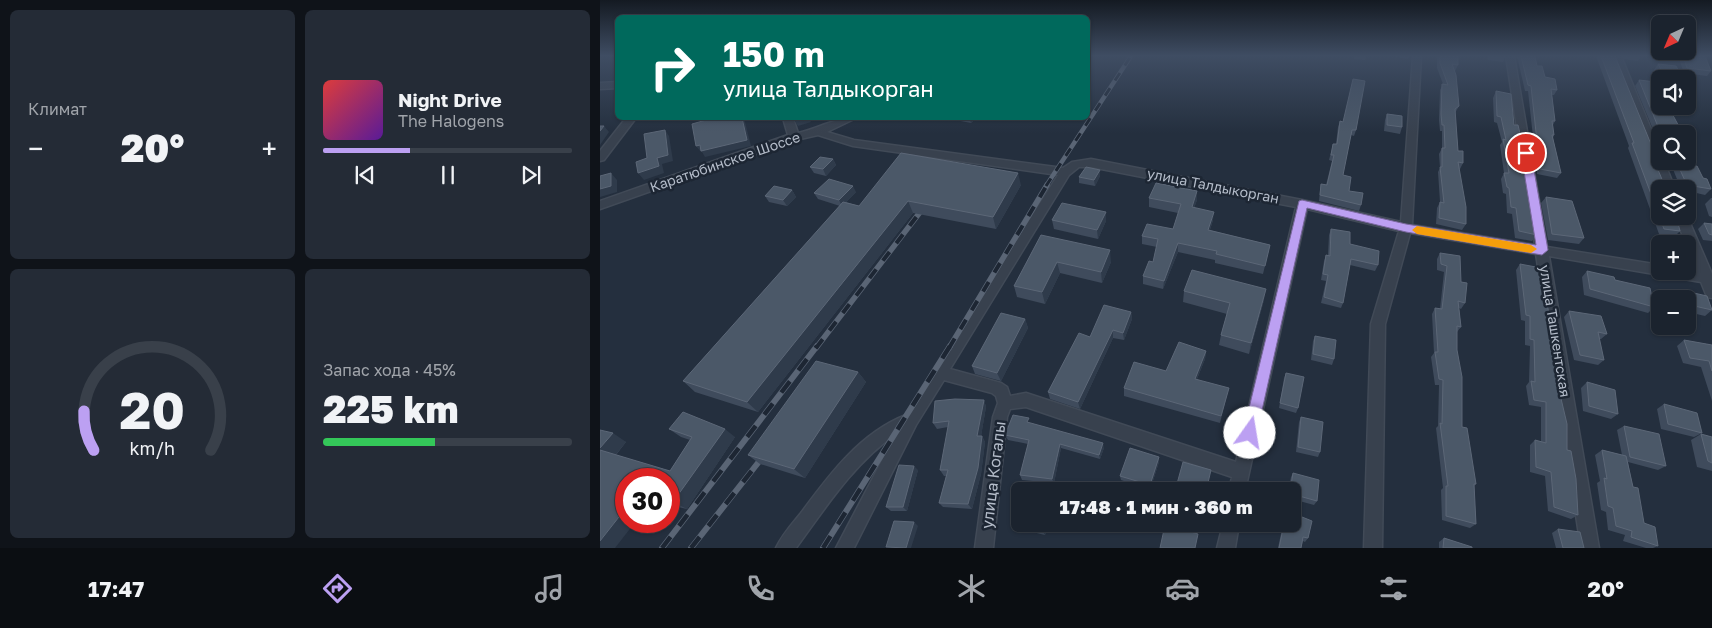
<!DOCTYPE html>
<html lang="ru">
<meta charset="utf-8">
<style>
:root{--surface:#1b232e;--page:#242b36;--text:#f1f3f6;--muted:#a0a4aa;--line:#39404a;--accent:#bca0f2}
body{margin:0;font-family:"Golos Text",sans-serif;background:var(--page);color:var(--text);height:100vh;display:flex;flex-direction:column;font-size:19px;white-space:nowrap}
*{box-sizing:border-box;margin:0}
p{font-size:16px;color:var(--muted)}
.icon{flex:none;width:28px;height:28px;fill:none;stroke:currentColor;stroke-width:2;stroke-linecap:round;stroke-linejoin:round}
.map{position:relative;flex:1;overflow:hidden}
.details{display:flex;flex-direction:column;gap:10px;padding:10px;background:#0f1319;width:600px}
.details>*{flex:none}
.banner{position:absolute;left:15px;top:15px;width:475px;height:105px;border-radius:8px;box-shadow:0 1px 4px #0004,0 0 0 1px var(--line);background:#00695c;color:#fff;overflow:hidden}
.needle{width:32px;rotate:224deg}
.buttons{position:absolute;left:1051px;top:15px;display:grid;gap:10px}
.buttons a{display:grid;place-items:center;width:45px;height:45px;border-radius:8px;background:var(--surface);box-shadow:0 1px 4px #0004,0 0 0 1px var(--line);font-size:25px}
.speed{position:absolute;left:15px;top:468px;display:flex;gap:10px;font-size:25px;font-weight:700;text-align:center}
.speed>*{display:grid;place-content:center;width:65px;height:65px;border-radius:50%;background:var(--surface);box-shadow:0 1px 4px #0004,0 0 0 1px var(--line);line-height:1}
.speed .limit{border:8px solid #d22;background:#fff;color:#111}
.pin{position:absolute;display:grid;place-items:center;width:42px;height:42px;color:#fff;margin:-21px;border:2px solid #fff;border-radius:50%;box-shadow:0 1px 5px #0007}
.me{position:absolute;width:55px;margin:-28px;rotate:13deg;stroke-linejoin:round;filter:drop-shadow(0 0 4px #0008)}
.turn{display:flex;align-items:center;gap:18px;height:105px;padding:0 25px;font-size:22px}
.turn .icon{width:65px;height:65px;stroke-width:2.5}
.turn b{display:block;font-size:35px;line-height:42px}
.big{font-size:38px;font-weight:800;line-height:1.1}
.details .card{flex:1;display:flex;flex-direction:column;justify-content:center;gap:8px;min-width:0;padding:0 18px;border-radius:8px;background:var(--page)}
.details .dial{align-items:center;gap:0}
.dial svg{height:130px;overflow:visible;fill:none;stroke:var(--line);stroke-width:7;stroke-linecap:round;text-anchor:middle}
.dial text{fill:var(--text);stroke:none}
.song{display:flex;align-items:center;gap:15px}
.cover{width:60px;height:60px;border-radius:8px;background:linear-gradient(135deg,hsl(0 70% 55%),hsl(270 70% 35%))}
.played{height:5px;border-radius:2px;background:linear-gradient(90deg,var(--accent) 35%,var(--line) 35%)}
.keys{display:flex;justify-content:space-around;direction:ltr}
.heat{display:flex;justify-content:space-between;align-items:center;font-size:28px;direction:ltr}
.charge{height:8px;border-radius:4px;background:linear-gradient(90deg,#34c759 45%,var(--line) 0)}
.details .tiles{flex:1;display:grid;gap:10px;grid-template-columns:repeat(2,1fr)}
.trip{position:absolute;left:411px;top:482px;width:290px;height:50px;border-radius:8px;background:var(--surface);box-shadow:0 1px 4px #0004,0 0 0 1px var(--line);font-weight:800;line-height:50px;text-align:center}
.menu{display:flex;height:80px;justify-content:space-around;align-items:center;background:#0b0e12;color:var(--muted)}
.menu .icon{width:35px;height:35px}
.menu .on{color:var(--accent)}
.menu b{font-size:22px;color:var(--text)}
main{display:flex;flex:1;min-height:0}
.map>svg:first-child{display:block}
</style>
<main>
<section class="details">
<div class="tiles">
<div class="card"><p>Климат</p>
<div class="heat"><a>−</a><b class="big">20°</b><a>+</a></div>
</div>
<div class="card">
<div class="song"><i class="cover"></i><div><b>Night Drive</b><p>The Halogens</p></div></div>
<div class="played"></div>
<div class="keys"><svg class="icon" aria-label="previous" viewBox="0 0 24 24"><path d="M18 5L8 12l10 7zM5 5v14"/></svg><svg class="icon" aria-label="pause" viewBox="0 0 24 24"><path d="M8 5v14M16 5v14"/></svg><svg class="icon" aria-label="next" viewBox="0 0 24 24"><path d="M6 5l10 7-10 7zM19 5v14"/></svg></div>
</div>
<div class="card dial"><svg viewBox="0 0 100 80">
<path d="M14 69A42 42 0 1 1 86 69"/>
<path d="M14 69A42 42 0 0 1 8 45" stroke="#bca0f2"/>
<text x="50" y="56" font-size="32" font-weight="700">20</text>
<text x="50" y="72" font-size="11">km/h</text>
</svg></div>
<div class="card"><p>Запас хода · 45%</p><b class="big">225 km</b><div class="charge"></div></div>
</div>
</section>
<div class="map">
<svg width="1112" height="548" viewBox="0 0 1112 548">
<rect width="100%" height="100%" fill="#242f3e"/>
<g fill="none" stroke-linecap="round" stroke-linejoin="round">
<defs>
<path id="street" d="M813,56H821L812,225L935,245L906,56H914L947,247L1060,265V271L1088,270L1097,272L1075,216H1087L1112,274V298L1107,297L1101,282L949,256L999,548H981L936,254L810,233L785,324L782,548H764L771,324L799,231L707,209L645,491H629L632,477L426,407L410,409L407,417L393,548H375L393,417L398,403L396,396L392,393L344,380L316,425L254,548H236L296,434C254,463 226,507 196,548H176C182,535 192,524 201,513C229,475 260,433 306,415L458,175L253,146L218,135L196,140L0,209V201L188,135L183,118H193L198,133C217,129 234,118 254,118L252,120L227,132L254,140L463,168L472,162L491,159L702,200L801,222ZM479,167H491L696,207L636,462L426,393L410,396L407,387L401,383L350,369L469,175Z
M1013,56H1021L1060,151V161H1064L1075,189H1064Z
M18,82V88L0,89V83Z
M26,118H36L4,160L0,161V151Z
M623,524H639L635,548H617Z"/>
</defs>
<use href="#street" stroke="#414a57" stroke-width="3"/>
<use href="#street" fill="#38414e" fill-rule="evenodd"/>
<defs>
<path id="rail-far2" d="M446,186L531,56"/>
<path id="rail-far1" d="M216,348L327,203
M349,348L447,185"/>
<path id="rail" d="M62,548L217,346
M91,548L165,454
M223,548L350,346"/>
</defs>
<use href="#rail-far2" stroke="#5a6575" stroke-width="4.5"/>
<use href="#rail-far1" stroke="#5a6575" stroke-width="5.5"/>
<use href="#rail" stroke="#5a6575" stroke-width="6"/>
<use href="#rail-far2" stroke="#1d2633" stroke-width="3" stroke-dasharray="9" stroke-linecap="butt"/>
<use href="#rail-far1" stroke="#1d2633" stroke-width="4" stroke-dasharray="11" stroke-linecap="butt"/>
<use href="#rail" stroke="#1d2633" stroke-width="4.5" stroke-dasharray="14" stroke-linecap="butt"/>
</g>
<path fill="#3f4b5c" d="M754,56H766L765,60L754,59Z
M794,56H809L808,59Z
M838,56H858V65L855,71L859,106L855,113L858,151L863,163L860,169H859L866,224L862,230L836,224L837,208L840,202L838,172L840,168L839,154L842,148V131H840L839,120L840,90L843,84L837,68V58Z
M887,56H906L903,62L888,60Z
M917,56H935L937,66L945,77L957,90L954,95H952L955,121L953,125L954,135L953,138L961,173L957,178L937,174L928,91H925Z
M996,56H1015L1055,154L1053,157L1080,231L1075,236L1059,234L1028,148L1029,146Z
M1022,56H1041L1038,61L1024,59Z
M1078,56H1105L1111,71L1107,76L1084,73Z
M1058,64L1083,79H1060V83L1054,70Z
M1039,80L1083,134H1060V146L1035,86Z
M896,91L914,125L937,235L932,241L915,238L912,214L907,213L906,194L903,193L901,179L904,173L900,145L902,142L897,123L894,122L893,98Z
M787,114L802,127L800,134L784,131L785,120Z
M345,118H376L371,123Z
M740,121L756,130L754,136L751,135L743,175L749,191L761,205L759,211L719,201L720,190L721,184L726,185L732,161L729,160L733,144H736L738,127Z
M233,159L236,165L226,176L214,173L210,167Z
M1068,161H1088L1093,166L1111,189L1105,195L1088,191V189H1081L1070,162Z
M500,170V176L495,186L479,183V177Z
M421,185L396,229L313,213L158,412L95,392L83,381L240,206L218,199L214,193L256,192L246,202L259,206Z
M192,190L196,197L187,206L169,202L165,196Z
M946,197L984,238L979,244L948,240L941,203Z
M549,198L597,200L594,208L613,220L610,230L670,245L663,274L615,263V260L578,252L563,289L543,284V276L553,262L557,247L542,244V236L573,229L578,213L549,207Z
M1111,198H1112V217L1109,216L1105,204Z
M506,212V221L498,239L454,229L452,220Z
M1104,223L1112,224V241L1103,240L1098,229Z
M731,229L750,244L778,265L775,271L750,265L743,303L741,308L721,303L726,281L721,280L724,261L726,255H728L729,235Z
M441,235L511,262L502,283L460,273L445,304L417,297L414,286Z
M840,253L861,282L865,303L861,309L859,308L861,327L857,332V350L862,427L876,484L874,486L876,524L870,528L842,520L841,490L843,488L836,428L838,426L839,385H835L831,357L834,353L832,314L835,308L840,309L844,272L837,270V259Z
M920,264L952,355L978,515L971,519L948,511L945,476L930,472V445L935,440L941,442V407L929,405L926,386L929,382L930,346L925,345V321L921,320L916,270Z
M987,271L1015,280L1054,307L1048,313L984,295L982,277Z
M584,291L664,300L649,354L619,345L621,335L627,314L583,302Z
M1085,291L1112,310L1105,316L1088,312V299H1079L1078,297Z
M969,311L1007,334L1001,339H999L1004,360L998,365L974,360L964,317Z
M531,312L532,319L524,340L513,338L480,409L450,399L448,392L490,337Z
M425,319L428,328L401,381L375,374L372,366Z
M715,336L734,359L732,365L711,360L713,341Z
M1084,340L1112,345V401L1101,367L1083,363L1077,346Z
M606,351L605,359L597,379L627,395L620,423L524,396V388L566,371Z
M258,372L266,382L205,478L160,464L148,455Z
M686,373L698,408L696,413L679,408L684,378Z
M987,382L1018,414L1011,419L983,411L981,388Z
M384,400L386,407L381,436H382L385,442L381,474L372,509L343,507L339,503L346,476H344L340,470L348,427L337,429L333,423Z
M1064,404L1102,433L1094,437L1061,429L1057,409Z
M701,417L720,452L718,457L696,452L699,422Z
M431,423L504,448L500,459L461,448L454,483L422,480L420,475L428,444L408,440L405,435Z
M1024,426L1066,466L1058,470L1028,462L1033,487L1044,523L1058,546L1053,548H1046L1023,541L1025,535L1008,530L1006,512L1001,510L997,483L1000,481L995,455L1002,450L1022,455L1017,430Z
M69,429L135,437L87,509L69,505V479H26L0,430L26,442L16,455L70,471L90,440L81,437Z
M1101,434L1112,437V471L1097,467L1091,440Z
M559,462L550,490L521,480L520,476Z
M318,470L307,511H291L286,507Z
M693,473L717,501L714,505L692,499V491H688L691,477Z
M449,524L445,535L420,529L417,525Z
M683,524H692L708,538L705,542L703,541L701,548H678Z
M958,529L984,548H956L952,533Z
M844,538L872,548H839V542Z"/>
<path fill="#2f3b4b" d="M45,118H60L47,120Z
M142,118H145H144L151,146L105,157L102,152H101L96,146Z
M202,118H209L211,122L198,126L194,120Z
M369,118H376L371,123Z
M4,126L9,132L0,145V131Z
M65,130L69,136L73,161L62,164L64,173L44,180L38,173Z
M233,159L236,165L226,176L223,169Z
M500,170V176L495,186L494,180Z
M11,173L17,180V192L0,197V189Z
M418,173L421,185L396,229L393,217Z
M253,186L256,192L242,206L239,200Z
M192,190L196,197L187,206L183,200Z
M597,191V200L591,216L592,207Z
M308,201L313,213L158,412L147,402Z
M506,212V221L498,239L497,230Z
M614,212L613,220L607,239L608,230Z
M578,243V252L563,289L564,281Z
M510,250L511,262L502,283L501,272Z
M457,262L460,273L445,304L442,292Z
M666,289L664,300L649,354L651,343Z
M531,312L532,319L524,340L523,333Z
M425,319L428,328L401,381L397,373Z
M513,330V338L480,409L478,402Z
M606,351L605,359L594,386L595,379Z
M258,372L266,382L205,478L194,469Z
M384,400L386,407L380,442L377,436Z
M125,429L135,437L87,509L73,502Z
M13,433L26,442L13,458L0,450V448Z
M382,436L385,442L381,474L372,509L368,504Z
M503,443L504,448L500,459L499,455Z
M460,444L461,448L454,483L452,479Z
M559,457V462L550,490V485Z
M314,466L318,470L307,511L303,507Z
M26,508V521H36L15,548H0V541Z
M314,522L318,526L311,548H306Z
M446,524H449L445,535L443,532Z"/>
<path fill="#4b5868" stroke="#5c6777" d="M840,56H858V65L852,64L856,75L859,106L855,109L858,151H863V163L858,162L866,207V224L839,218L840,202L844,203L840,167H842V148H845L844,125H842L841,114L842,84L848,85L840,63Z
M921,56H935L937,66H942L945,77L955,79L957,90L951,89L955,121H952L954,135H952L961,173L940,169L931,86L928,85Z
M1001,56H1015L1055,154L1051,153L1066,189H1060V216H1076L1080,231L1064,229L1032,143H1034Z
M1083,56H1105L1111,71L1087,68Z
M1058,64L1076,66L1083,79H1066Z
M753,79L765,81L756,130H752L743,175L751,177L749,191L763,193L761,205L720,195L721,184L727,185L734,155H731L733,144H737L740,121L743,122Z
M1039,80L1056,82L1060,90V106H1068L1083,134H1061Z
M896,91L911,94L914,125H918L921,138L937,235L919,231L916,208L911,207L909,188L907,187L904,173H909L903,139L906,140L901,117L897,116Z
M787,114L802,116V127L787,125Z
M113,118H142L147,140L101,151L100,145L96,146L92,124Z
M193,118H202L194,120Z
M0,126H4L0,131Z
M65,130L68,155L57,158L59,166L38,173L36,162L47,158L44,134Z
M301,153L418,173L393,217L308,201L147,402L83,381L243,202L259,206Z
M1088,154L1093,166H1097L1103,178L1107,179L1111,189L1087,185L1076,161H1088Z
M220,157L233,159L223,169L210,167Z
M486,167L500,170L494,180L479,177Z
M11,173V186L0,189V176Z
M229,179L253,186L239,200L214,193Z
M556,183L597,191L592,207L614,212L608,230L670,245L665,266L616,254L617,251L578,243L564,281L543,276L549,261L553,262L558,239L542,236L547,224L573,229L581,204L549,198Z
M174,186L192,190L183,200L165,196Z
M946,197L972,201L984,238L952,234Z
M462,203L506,212L497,230L452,220Z
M1104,223L1112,224V235L1109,234Z
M731,229L750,232V244L779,251L778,265L751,259L743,303L724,297L728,275L723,274L726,255L730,256Z
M441,235L510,250L501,272L457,262L442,292L414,286Z
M840,253L860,256L861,282L867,283L865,303L858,301L861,327L857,326V350L862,377V427L867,428L876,484H874L876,524L846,516V486H848L840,423L842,424L843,380L839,379L835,352H838L835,308L842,309L847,266L841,264Z
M920,264L941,268L952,332V355L956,356L958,386L967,424V450L971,451L976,479L978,515L954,507L951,472L936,467L935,440L946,443V402L934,400L931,381L935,382L934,340L930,339V316L926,315Z
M592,270L666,289L651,343L621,335L630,303L584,291Z
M987,271L1014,277L1015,280L1050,288L1054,307L990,289Z
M1085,291L1107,296L1112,310L1090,305Z
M504,305L531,312L523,333L513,330L478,402L448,392L479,333L490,337Z
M969,311L1001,316L1007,334L998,332L1004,360L980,355Z
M401,313L425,319L397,373L372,366Z
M715,336L736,340L734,359L713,354Z
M1084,340L1112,345V371L1109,361L1090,358Z
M579,342L606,351L595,379L629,388L621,416L524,388L534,362L566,371Z
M216,361L258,372L194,469L148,455Z
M686,373L704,377L698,408L680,403Z
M987,382L1015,390L1018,414L989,406Z
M355,399L384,400L377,436H382L378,468L368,504L339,503L348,470H340L349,421L333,423L335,401Z
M1064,404L1097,413L1102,433L1068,424Z
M83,412L125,429L73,502L69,501V479H26V508L0,541V450L70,471L92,437L69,429Z
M413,415L429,418L427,422L503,443L499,455L460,444L452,479L420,475L429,440L405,435Z
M701,417L723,422L720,452L698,447Z
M1024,426L1059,434L1066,466L1030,457Z
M0,430L13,433L0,448Z
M1101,434L1112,437V463L1108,461Z
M530,448L559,457L550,485L520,476Z
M1002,450L1026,456L1033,487L1038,488L1044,523L1055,527L1058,546L1031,537L1032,531L1016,526L1013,508L1008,506L1004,478L1007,479Z
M583,462L611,470L606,491H575Z
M299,465L314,466L303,507H286Z
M693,473L719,480L717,501L692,494V491H690Z
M692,513L712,521L708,538L703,537L701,548H679L684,524H692Z
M420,517V524H446L443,532L417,525Z
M294,521L314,522L306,548L286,547Z
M565,525L598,534L595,548H560Z
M958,529L980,532L984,548H963Z
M844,538L872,547V548H843Z"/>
<linearGradient id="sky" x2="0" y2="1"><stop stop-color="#141a22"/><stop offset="0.42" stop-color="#3f4d63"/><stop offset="1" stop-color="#3f4d63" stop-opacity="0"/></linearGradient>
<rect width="1112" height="133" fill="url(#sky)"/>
<path fill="#bca0f2" stroke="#7a689d" d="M926,150L931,153L948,250L942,255L806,232L707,208L657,433L655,438L650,440L645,438L643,433L699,201L702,200L806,224L936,245L921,153Z"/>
<path fill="#f59e0b" d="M817,226L931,245L937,249L931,253L817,234L812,230Z"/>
<g text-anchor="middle" stroke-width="5" stroke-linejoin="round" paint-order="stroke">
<g font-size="14" fill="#b4bcc9" stroke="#1d2633">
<text transform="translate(125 162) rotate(-19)" y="5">Каратюбинское Шоссе</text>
<text transform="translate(613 186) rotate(11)" y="5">улица Талдыкорган</text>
<text transform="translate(955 331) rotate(81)" y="5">улица Ташкентская</text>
</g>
<g font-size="16" fill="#b4bcc9" stroke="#1d2633">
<text transform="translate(393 475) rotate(-83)" y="6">улица Когалы</text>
</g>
</g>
</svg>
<div class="buttons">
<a><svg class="needle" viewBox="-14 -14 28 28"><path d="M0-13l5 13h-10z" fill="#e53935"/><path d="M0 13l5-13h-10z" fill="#a0a4aa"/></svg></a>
<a><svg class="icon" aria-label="sound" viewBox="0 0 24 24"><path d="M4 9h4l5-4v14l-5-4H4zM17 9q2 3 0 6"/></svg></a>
<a><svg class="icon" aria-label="search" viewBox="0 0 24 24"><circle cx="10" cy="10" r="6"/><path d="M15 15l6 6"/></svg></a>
<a><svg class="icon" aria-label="layers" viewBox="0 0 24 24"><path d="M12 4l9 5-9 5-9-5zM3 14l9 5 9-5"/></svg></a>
<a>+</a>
<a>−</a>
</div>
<div class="speed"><div class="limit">30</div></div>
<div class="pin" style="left:926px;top:153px;background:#d93025"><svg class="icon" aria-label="arrive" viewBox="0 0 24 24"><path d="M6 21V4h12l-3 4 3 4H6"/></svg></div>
<svg class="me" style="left:650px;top:433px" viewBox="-20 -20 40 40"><circle r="19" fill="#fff"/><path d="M0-13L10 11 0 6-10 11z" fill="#bca0f2"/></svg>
<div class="trip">17:48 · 1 мин · 360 m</div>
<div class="banner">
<div class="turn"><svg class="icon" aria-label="right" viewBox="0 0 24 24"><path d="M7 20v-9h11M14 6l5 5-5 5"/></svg><div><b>150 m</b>улица Талдыкорган</div></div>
</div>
</div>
</main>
<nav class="menu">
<b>17:47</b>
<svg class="icon on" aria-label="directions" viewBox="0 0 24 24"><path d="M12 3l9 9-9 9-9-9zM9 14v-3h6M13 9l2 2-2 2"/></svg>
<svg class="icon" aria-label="music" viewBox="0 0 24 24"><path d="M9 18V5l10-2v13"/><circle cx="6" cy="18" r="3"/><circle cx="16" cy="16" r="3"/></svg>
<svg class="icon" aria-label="phone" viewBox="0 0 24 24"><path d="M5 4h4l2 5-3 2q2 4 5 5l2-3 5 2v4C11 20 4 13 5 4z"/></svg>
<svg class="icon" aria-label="climate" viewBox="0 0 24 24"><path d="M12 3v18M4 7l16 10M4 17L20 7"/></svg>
<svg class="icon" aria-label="car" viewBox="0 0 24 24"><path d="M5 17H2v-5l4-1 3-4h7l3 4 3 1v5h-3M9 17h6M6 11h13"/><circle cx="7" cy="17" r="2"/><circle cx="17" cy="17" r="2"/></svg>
<svg class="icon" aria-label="filters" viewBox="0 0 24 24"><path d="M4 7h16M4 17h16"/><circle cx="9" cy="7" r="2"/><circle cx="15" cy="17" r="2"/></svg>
<b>20°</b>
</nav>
